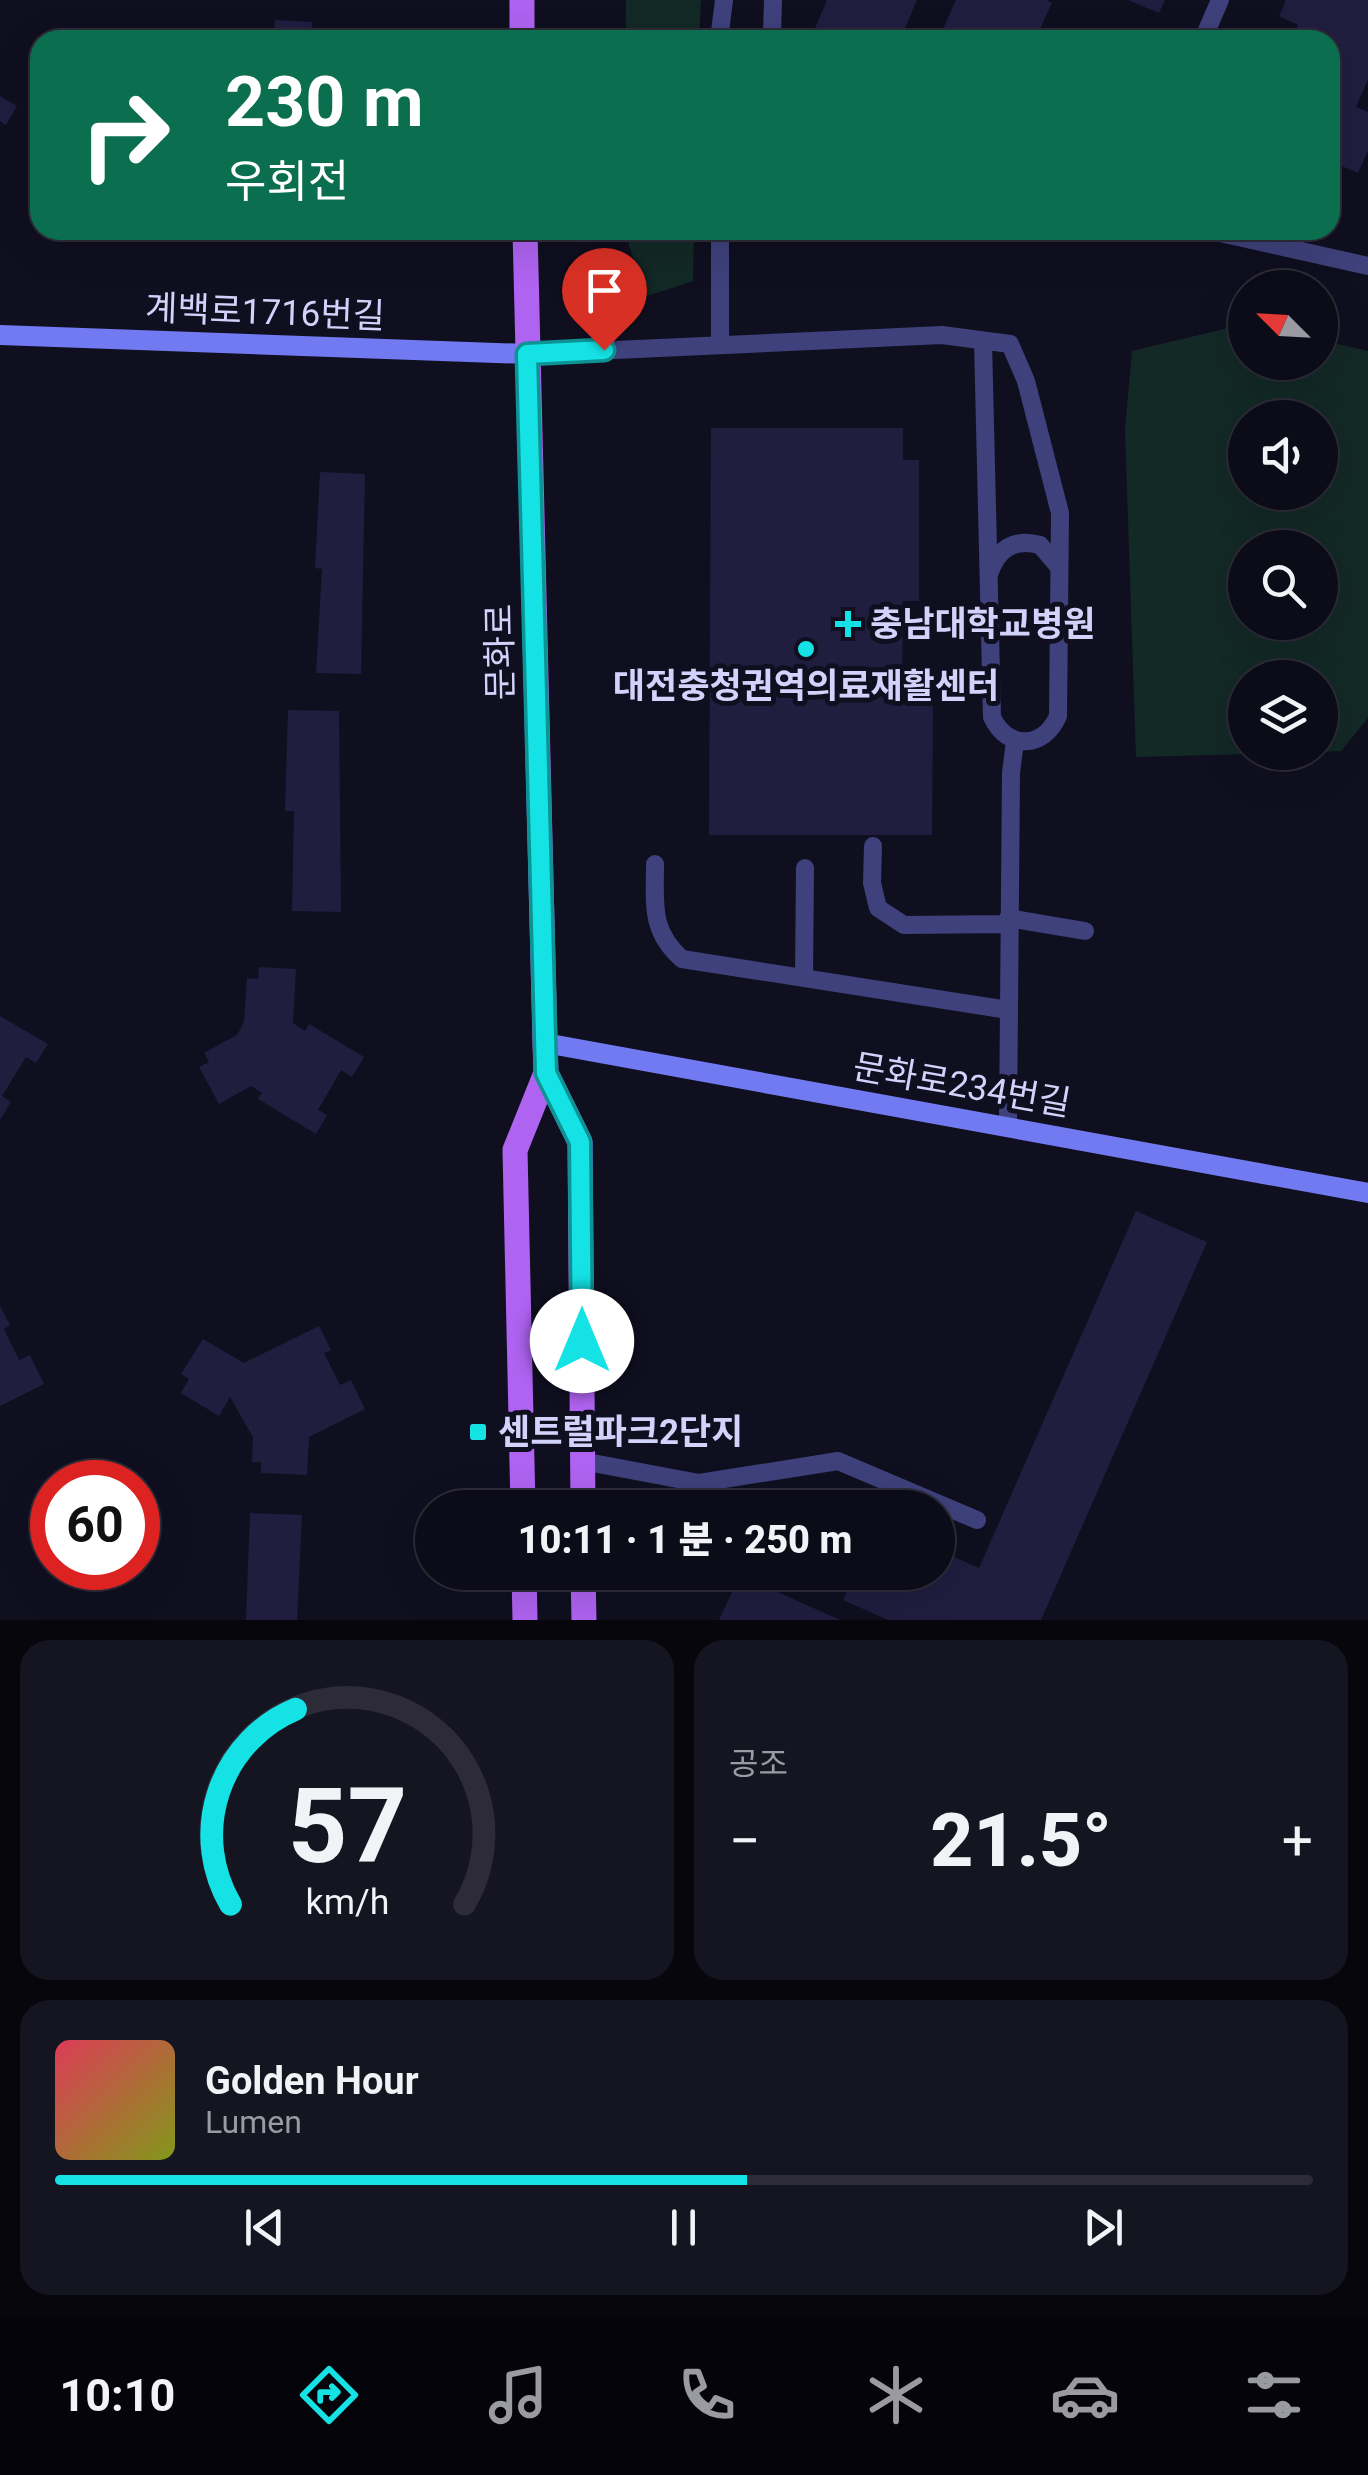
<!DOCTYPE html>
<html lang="ko">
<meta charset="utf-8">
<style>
:root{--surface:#0c0b18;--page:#151421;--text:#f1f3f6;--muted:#9a9ba2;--line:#2c2b37;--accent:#14e2e4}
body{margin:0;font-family:Roboto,"Noto Sans KR",sans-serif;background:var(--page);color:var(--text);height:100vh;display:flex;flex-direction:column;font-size:38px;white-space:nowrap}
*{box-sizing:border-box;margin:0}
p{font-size:32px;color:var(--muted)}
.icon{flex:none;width:55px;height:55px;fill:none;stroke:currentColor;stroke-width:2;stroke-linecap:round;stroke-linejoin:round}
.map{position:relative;height:1620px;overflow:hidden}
.drawer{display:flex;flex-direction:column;gap:20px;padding:20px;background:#07060d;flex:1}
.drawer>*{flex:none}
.guide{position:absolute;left:30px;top:30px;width:1310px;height:210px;border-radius:30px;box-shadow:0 10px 40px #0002,0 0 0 2px var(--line);background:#0b6e4f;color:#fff;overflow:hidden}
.needle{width:65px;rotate:294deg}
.controls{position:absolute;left:1228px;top:270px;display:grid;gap:20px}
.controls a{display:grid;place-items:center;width:110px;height:110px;border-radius:50%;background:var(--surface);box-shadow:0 10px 40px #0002,0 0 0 2px var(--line);font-size:50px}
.speed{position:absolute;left:30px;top:1460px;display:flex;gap:20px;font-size:50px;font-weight:700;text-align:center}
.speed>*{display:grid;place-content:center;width:130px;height:130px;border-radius:50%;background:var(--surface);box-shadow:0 10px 40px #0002,0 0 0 2px var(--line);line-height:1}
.speed .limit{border:15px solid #d22;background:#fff;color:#111}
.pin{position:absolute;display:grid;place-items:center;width:85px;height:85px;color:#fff;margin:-102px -42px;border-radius:50% 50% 50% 0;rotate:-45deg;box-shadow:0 0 10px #0007}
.pin .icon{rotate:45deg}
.me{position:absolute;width:110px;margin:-55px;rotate:0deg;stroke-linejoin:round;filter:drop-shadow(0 0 8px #0008)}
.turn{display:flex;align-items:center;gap:35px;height:210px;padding:0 30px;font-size:45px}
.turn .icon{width:130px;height:130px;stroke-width:2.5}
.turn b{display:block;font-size:70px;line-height:85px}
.big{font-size:75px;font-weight:800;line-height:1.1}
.drawer .card{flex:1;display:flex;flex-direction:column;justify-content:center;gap:15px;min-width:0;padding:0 35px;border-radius:30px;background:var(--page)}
.drawer .dial{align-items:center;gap:0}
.dial svg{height:260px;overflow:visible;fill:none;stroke:var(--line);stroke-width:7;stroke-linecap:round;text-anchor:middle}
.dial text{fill:var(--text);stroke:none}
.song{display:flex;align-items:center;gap:30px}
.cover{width:120px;height:120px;border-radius:15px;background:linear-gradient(135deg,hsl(350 70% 55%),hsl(70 70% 35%))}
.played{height:10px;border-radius:5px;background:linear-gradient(90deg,var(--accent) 55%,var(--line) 55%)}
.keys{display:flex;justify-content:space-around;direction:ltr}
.heat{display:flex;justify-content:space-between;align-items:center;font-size:55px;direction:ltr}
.drawer .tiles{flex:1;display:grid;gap:20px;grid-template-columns:1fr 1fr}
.card:last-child{grid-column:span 2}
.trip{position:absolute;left:415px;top:1490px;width:540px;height:100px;border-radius:50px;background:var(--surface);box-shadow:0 10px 40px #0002,0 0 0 2px var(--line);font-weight:800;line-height:100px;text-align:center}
.tab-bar{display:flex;height:160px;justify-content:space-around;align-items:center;background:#05040a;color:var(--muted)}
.tab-bar .icon{width:70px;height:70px}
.tab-bar .active{color:var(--accent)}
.tab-bar b{font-size:45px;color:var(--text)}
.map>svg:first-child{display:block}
</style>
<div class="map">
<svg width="1368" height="1620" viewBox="0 0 1368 1620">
<rect width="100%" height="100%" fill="#100f20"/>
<path fill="#132926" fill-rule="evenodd" d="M626,0H701L699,40H626Z
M628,230H694L693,281L647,296L629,246Z
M1245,324V362H1320V340L1368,351V718L1341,751L1320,752V678H1245V752L1297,753L1136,757L1125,429L1132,351ZM1245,418H1320V492H1245ZM1245,548H1320V622H1245Z"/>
<path fill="#211d3f" d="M827,0H917L900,40H810Z
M956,0H1046L1052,3L1035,40H938Z
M1128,0H1165L1159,13Z
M1286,0H1368V79L1356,107L1368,112V151L1358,173L1330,161V40H1291L1298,25L1279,16Z
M275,20L312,22L311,40H262V31H274Z
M0,96L17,106L6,125L0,121Z
M711,428H903V460H919V601H903L902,697L933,698L932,835H709Z
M320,472L365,474L361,674L316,673L322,569L315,568Z
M288,710L339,711L341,912L292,911L294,811H285Z
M259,967L296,969L293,1023L305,1031L309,1024L364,1057L352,1077L341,1070L318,1110L327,1115L316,1134L258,1099L262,1093L251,1086L219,1104L199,1067L209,1062L204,1053L237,1035L244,1022L247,978L258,979Z
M0,1016L48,1044L36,1063L26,1057L2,1096L11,1102L0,1120Z
M1136,1211L1207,1242L1041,1620H888L843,1600L855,1572H938V1550L979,1568Z
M0,1306L10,1325L4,1329L19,1360L30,1355L44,1384L0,1406Z
M319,1326L331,1350L324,1353L340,1385L351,1380L365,1409L309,1437L307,1475L261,1473V1462H252L253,1437L230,1397L219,1416L181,1393L189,1379L181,1374L203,1339L244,1363Z
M250,1513L302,1515L297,1620H246Z
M740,1575L840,1620H719Z"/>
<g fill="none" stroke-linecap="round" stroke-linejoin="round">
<path stroke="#3e417b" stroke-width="18" d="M773,0L772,34L777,40
M719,40L724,0
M1116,40H1121
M1195,40L1204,37L1220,0
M720,230V345
M1207,230L1368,266
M527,354L942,335L1010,344L1026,381L1060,513L1058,716C1044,749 1007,750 992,717L983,341
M990,572C998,548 1015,538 1040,545L1058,566
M873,846L872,883L878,908L904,925L1008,924
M655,864C655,904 650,931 682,959L1008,1010
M1008,918L1085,931
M804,978L805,868
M1008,1126L1011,773L1015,741
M582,1461L699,1483L838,1461L977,1520"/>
<path stroke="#727af2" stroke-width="20" d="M0,335L527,354
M545,1043L1368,1193"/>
<path stroke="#af63f1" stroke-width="25" d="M522,0V40
M525,230L545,1043L546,1073L580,1142L583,1508
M523,1508L515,1150L546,1073
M524,1572L525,1620
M583,1572L584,1620"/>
</g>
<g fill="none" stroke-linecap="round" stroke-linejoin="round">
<defs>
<path id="route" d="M582,1341L580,1142L546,1073L527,354L604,350"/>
</defs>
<use href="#route" stroke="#0d9394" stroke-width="25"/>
<use href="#route" stroke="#14e2e4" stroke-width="18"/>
</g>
<g fill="#14e2e4" stroke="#100f20" stroke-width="4">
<path d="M843 609h10v10h10v10h-10v10h-10v-10h-10v-10h10z"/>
<circle cx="806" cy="649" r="10"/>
<rect x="468" y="1422" width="20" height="20" rx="5"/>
</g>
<g text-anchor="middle" stroke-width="10" stroke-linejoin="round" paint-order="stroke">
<g font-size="35" fill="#d3d2fb" stroke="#100f20">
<text transform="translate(265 312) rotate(2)" y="12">계백로1716번길</text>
<text transform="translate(500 652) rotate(-91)" y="12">문화로</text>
<text transform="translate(962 1085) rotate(10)" y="12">문화로234번길</text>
</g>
<g font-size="35" font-weight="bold" fill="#d3d2fb" stroke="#100f20" text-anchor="start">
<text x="870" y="636">충남대학교병원</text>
<text x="806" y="698" text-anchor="middle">대전충청권역의료재활센터</text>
<text x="498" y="1444">센트럴파크2단지</text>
</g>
</g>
</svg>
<div class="controls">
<a><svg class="needle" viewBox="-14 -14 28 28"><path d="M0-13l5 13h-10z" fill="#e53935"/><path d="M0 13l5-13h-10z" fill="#9a9ba2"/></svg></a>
<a><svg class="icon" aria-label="sound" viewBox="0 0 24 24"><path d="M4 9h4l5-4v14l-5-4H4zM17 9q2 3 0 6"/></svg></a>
<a><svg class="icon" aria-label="search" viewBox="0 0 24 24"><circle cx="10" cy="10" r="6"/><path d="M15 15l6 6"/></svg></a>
<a><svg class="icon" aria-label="layers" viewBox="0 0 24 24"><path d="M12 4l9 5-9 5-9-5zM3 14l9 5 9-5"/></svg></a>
</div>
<div class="speed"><div class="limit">60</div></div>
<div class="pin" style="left:604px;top:350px;background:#d93025"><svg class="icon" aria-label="arrive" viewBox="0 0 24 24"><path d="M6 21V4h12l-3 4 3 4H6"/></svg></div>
<svg class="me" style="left:582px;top:1341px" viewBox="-20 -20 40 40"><circle r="19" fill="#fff"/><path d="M0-13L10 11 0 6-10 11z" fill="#14e2e4"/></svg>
<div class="trip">10:11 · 1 분 · 250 m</div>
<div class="guide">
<div class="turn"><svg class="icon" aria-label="right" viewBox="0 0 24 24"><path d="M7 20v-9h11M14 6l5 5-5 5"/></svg><div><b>230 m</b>우회전</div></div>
</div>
</div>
<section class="drawer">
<div class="tiles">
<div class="card dial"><svg viewBox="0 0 100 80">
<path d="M14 69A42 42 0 1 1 86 69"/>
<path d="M14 69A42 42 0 0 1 34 9" stroke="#14e2e4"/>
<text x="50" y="56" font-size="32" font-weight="700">57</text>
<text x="50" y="72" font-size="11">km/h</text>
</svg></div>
<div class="card"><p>공조</p>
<div class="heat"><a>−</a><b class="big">21.5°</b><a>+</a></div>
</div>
<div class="card">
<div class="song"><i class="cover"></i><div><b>Golden Hour</b><p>Lumen</p></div></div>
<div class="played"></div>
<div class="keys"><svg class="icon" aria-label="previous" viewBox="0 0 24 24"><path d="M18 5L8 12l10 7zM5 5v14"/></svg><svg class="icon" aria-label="pause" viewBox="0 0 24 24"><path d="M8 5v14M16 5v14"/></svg><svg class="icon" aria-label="next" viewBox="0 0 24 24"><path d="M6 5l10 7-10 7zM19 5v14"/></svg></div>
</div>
</div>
</section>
<nav class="tab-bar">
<b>10:10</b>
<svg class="icon active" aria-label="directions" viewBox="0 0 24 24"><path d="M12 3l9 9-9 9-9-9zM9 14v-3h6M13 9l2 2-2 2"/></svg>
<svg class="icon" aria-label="music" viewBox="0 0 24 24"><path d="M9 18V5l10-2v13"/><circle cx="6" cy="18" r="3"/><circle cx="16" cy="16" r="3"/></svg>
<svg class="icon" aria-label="phone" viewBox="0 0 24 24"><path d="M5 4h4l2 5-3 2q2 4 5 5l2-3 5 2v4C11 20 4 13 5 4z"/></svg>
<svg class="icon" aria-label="climate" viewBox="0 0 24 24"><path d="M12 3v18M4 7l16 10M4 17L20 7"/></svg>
<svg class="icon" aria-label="car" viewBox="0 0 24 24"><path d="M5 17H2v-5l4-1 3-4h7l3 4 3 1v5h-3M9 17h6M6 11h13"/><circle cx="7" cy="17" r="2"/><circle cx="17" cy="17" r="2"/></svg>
<svg class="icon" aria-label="filters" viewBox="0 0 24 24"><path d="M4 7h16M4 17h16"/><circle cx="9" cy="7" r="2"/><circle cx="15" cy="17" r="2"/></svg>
</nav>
